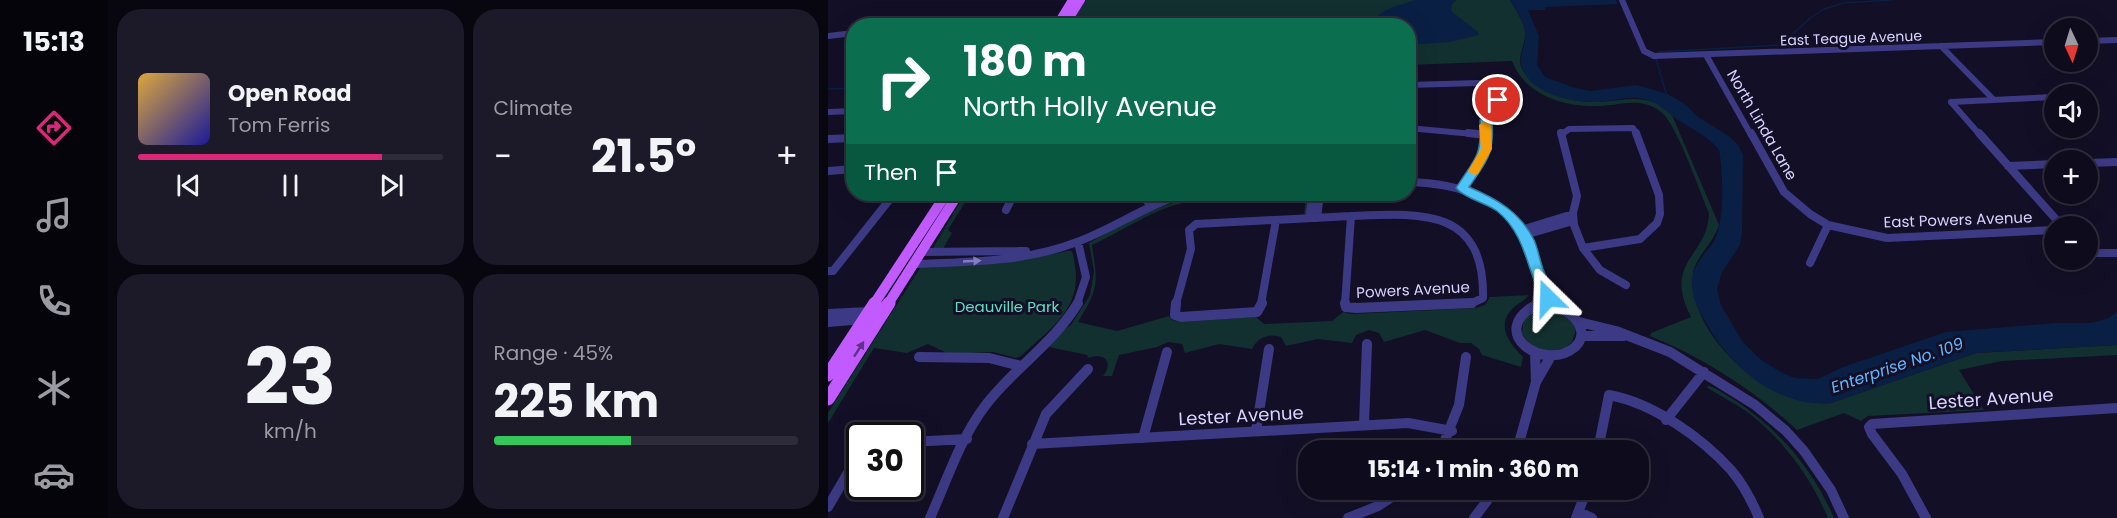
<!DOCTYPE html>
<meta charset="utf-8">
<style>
:root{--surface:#0e0b1c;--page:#1c1929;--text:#f1f3f6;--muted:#9b9ba3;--line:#2e2b3b;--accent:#db2777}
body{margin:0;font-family:Poppins,sans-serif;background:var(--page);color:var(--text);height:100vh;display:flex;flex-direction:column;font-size:22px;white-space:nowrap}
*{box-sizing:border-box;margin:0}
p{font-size:20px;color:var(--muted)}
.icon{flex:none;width:33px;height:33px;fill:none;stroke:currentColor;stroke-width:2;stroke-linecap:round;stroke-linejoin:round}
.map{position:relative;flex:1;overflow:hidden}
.drawer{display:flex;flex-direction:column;gap:9px;padding:9px;background:#08060f;width:720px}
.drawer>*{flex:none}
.hud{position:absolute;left:18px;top:18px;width:570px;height:183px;border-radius:24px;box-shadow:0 6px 24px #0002,0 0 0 2px var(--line);background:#0b6e4f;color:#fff;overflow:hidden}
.needle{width:39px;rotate:176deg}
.controls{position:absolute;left:1216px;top:18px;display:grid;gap:12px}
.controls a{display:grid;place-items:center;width:54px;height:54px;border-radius:50%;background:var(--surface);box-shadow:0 6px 24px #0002,0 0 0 2px var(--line);font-size:30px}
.speed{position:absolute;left:18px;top:422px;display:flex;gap:12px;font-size:30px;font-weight:700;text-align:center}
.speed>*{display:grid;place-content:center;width:78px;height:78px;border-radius:50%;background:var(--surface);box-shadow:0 6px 24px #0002,0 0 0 2px var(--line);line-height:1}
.speed .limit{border:3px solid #111;border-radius:9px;background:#fff;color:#111}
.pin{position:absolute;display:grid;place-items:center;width:51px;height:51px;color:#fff;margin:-26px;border:3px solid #fff;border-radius:50%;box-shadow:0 2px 6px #0007}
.me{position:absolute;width:66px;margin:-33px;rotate:338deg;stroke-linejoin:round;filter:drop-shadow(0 0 4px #0008)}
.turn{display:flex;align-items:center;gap:21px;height:126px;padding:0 18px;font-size:27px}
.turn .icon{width:78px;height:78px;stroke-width:2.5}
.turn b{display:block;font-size:42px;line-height:51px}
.then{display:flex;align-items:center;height:57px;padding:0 18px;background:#0003;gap:12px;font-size:22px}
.big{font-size:45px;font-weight:700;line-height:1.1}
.drawer .widget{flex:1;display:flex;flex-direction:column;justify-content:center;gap:9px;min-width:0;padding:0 21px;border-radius:24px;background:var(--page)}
.drawer .dial{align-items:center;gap:0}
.dial b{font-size:78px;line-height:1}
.song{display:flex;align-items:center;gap:18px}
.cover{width:72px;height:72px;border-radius:9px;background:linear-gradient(135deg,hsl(40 70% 55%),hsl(240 70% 35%))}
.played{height:6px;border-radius:3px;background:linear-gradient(90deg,var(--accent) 80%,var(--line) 80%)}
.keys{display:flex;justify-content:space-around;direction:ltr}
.heat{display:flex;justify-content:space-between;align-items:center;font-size:33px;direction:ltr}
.charge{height:9px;border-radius:4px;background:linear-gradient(90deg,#34c759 45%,var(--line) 0)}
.drawer .tiles{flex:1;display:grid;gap:9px;grid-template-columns:repeat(2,1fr)}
.trip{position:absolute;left:470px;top:440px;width:351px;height:60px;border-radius:24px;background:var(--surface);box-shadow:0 6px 24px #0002,0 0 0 2px var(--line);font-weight:700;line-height:60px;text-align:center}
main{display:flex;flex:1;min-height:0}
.tabs{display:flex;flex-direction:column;width:108px;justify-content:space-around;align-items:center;background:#06040b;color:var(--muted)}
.tabs .icon{width:42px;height:42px}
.tabs .on{color:var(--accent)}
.tabs b{font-size:27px;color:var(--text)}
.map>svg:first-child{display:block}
</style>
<main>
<nav class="tabs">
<b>15:13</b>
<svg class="icon on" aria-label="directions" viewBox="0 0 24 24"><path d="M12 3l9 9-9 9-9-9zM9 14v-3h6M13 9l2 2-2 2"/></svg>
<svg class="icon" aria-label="music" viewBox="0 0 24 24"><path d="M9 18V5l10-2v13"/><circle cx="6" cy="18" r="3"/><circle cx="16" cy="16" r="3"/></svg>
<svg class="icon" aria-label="phone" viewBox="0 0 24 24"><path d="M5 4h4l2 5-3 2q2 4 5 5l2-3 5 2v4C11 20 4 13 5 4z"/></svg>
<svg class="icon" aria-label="climate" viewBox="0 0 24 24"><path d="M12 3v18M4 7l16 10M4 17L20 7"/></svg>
<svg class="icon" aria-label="car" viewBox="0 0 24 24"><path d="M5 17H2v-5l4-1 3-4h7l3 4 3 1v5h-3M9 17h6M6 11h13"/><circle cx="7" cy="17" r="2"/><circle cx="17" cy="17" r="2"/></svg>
</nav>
<section class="drawer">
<div class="tiles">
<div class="widget">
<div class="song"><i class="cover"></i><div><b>Open Road</b><p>Tom Ferris</p></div></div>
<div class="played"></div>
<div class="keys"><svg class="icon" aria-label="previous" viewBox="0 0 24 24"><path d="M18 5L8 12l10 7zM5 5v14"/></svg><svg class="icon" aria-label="pause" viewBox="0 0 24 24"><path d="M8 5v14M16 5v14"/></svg><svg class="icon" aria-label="next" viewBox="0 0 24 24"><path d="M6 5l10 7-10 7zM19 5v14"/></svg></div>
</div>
<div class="widget"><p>Climate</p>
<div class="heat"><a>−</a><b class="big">21.5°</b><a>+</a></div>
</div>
<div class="widget dial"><b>23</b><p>km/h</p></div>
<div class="widget"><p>Range · 45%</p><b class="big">225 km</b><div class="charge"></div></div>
</div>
</section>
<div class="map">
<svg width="1289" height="518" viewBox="0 0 1289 518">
<rect width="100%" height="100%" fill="#130f26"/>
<path fill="#12302f" d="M258,0H682C687,10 697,22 697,33C698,45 688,58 694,69C709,93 743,103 771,102C798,100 824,92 844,115L891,225C886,242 867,258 865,273C859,336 942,408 1003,403L1148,353L1289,345V355L1174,361L1131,370L1156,410L1040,416L1033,421L1016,413L969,430C927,391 876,358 822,336L823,333L863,317C834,261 880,257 881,213C872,192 849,125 834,113C814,95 792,106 768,106C735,107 696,94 684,61L581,65L580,26H242Z
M137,194H142L120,230L124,233L115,249L105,248Z
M401,194H481L479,212L476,215L478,194C435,196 386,192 344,206C316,215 291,233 264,245C270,283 271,288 250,322L289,331L341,316L344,320L352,322L428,317L436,324L504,321L515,312L523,314L648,308L657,305L662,297L701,295C696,301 691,303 686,307C667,325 681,343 695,357L693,367L654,355L651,349L643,343H632L597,330L556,342L551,333L541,330L528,335L524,343L490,339L458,346L453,337C441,333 430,337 424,349L391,344L357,353L354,344L340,342L329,347L291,355L284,376H275C286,362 277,352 260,358L259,355L221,347L235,330L243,325L262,295L266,271L261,243C310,216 343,196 401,194Z
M239,251H244C259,305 229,323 193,356L188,358L165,352L121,354L100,344L79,353L46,348L0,423V413L92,268L205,258Z
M721,308L742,317L748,330L744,342C729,357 703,352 694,333L696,318L709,309Z
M881,386C889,388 897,395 905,399C950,428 985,469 1006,518H1000C983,478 956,441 922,414C909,404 892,396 878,387Z"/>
<path fill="#0a1f44" d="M586,0H629L624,4L623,11L650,32L651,35L622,42L581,45L580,26L544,25C552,7 570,7 586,0Z
M682,0H788L790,4L717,7V10H700L711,36L709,65L717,77L744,87L762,91L808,85L840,94L858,105L870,117L902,137L910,145L915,155L914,234L912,245L894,272L889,289L893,305L914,341L933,360L956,374L967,378L990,379L1015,367L1118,332L1229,323H1263L1281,318L1289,312V345L1148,353L1003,403C948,408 900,365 876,319C869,306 863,296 864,280C865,264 878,254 886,241C897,222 895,171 891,150C880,136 865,130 850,120C837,111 829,100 811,98C798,97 784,101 770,102C748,103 713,96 699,77C685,58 699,51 697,33C697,22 687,9 682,0Z"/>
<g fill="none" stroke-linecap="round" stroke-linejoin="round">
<path stroke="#0a1f44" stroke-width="1.5" d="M830,52L953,45L981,19L996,9L1015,3L1063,0
M828,59L838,93L836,96
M0,89L26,88"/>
<path stroke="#3d3a85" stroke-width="6" d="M794,0L816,51L826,56L1227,42
M0,36L26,33
M1260,41L1289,40
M1113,46L1165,99
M878,55L923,135
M580,85L651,83L672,101L658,120L659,135
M1123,102L1152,135
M1123,102L1227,97
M0,112L26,111
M580,128L656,135
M733,135L741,129L805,128L809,135"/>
<path stroke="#3d3a85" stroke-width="8" d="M640,133L658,135
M733,133L749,196L745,213L746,225L755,248
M923,133L956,192L982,214L1000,225L1059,238L1227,230
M1151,133L1234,226
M0,139L26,138
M1260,163L1289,162
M1180,166L1227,164
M0,171L26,169
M580,182C630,183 682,198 703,249C711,268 713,287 726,304
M634,188L657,154L659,133
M312,194L323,205
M178,210L186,194
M523,216C592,213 657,207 655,298L644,303L611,304
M481,218L485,194
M489,218L492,194
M693,230L745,214
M697,235L745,221
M755,248L772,270L798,285
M755,248L812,239L829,223L832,214L831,195L808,133
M93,252L198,251
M1260,253H1289
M982,263L1000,225
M86,264C140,262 198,262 249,242C287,228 319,204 358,194
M0,271H5L66,194
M249,304L258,277L250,242
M348,304L363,249L361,230L368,224L523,216
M433,304L448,220
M517,304L523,216
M708,304L711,279"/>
<path stroke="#3d3a85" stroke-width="10" d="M348,303L347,315L353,317L429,312L434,303
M517,303L518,307L528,308L644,303
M724,303L726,305
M708,305C716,305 723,305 731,308C746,313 763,332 747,347C716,373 658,332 708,305Z
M0,314L41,312
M0,322L36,319
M751,322L788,331L842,352L927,405L958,431L976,451L1003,490L1016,518
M753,336H796
M707,353L708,382
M91,357L161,358L193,366
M838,420L876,372
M536,425L539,344
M428,431L441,349
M315,438L339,352
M82,442L139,439
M204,444L580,423L624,431
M613,450L631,405L638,357
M689,450L708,382L723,356
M770,450L781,395C825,403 873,437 903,470C915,484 924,501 931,518
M0,507L32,452
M751,512L764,518
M102,518C119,480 132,439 157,406C185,369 226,343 250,303
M175,518L218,414L260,369
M520,518L550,506L576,489
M646,518L668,489
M748,518L759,489
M1098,518L1074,474L1044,434L1041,427L1044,424L1289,408"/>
<path stroke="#c25bff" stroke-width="8" d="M228,26L244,0
M237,26L253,0"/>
<path stroke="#c25bff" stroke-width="10" d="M46,304L118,194
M60,304L130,194"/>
<path stroke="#c25bff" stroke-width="13" d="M0,375L47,303
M0,399L61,303"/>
</g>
<defs><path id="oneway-solid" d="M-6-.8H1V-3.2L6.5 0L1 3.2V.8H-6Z" transform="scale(1.5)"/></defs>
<use fill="#837fbc" href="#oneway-solid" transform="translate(144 261) rotate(-3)"/>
<use fill="#623188" href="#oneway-solid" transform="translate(31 349) rotate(-57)"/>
<path fill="#4fc3f7" stroke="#337fa1" stroke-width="1.5" d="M670,96L674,97L678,104L664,120C666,155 660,159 641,187C669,199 692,212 706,240C711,251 712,265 718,276C721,284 725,289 727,298L725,302H715C699,271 698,234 669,211C657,202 637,199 628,188C647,158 654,158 652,120L667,103L666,97Z"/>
<path fill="#f59e0b" d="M657,121L663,125L664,149L650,174L646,175L640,171L653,149L651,125Z"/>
<g text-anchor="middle" stroke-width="6" stroke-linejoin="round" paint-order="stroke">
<g font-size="14" fill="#d9d4ff" stroke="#130f26">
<text transform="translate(1023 38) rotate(-2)" y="5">East Teague Avenue</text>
</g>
<g font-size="15" fill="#d9d4ff" stroke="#130f26">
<text transform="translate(934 125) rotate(60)" y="5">North Linda Lane</text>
<text transform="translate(1130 220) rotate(-2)" y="5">East Powers Avenue</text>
<text transform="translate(585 290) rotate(-3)" y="5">Powers Avenue</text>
</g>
<g font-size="15" fill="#5fe0c0" stroke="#130f26">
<text x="179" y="312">Deauville Park</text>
</g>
<g font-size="16" font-style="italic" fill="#62b6ff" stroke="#130f26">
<text transform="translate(1069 365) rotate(-19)" y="6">Enterprise No. 109</text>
</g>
<g font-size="18" fill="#d9d4ff" stroke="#130f26">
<text transform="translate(1163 399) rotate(-4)" y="6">Lester Avenue</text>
<text transform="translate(413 416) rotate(-3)" y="6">Lester Avenue</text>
</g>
</g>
</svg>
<div class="controls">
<a><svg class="needle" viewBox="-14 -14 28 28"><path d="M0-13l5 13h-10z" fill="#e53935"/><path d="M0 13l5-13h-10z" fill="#9b9ba3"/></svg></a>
<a><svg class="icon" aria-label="sound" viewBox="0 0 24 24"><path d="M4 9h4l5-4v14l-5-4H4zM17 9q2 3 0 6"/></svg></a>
<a>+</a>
<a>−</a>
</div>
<div class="speed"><div class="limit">30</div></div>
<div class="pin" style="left:670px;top:100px;background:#d93025"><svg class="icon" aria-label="arrive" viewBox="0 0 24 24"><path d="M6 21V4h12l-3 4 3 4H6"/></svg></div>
<svg class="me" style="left:720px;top:298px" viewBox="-20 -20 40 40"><path d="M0-17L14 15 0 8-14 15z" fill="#4fc3f7" stroke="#fff" stroke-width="4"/></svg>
<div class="trip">15:14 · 1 min · 360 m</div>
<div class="hud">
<div class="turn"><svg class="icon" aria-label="right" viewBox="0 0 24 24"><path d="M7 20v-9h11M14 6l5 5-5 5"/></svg><div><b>180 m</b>North Holly Avenue</div></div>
<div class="then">Then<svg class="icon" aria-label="arrive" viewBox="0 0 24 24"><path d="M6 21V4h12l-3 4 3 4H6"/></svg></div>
</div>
</div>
</main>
